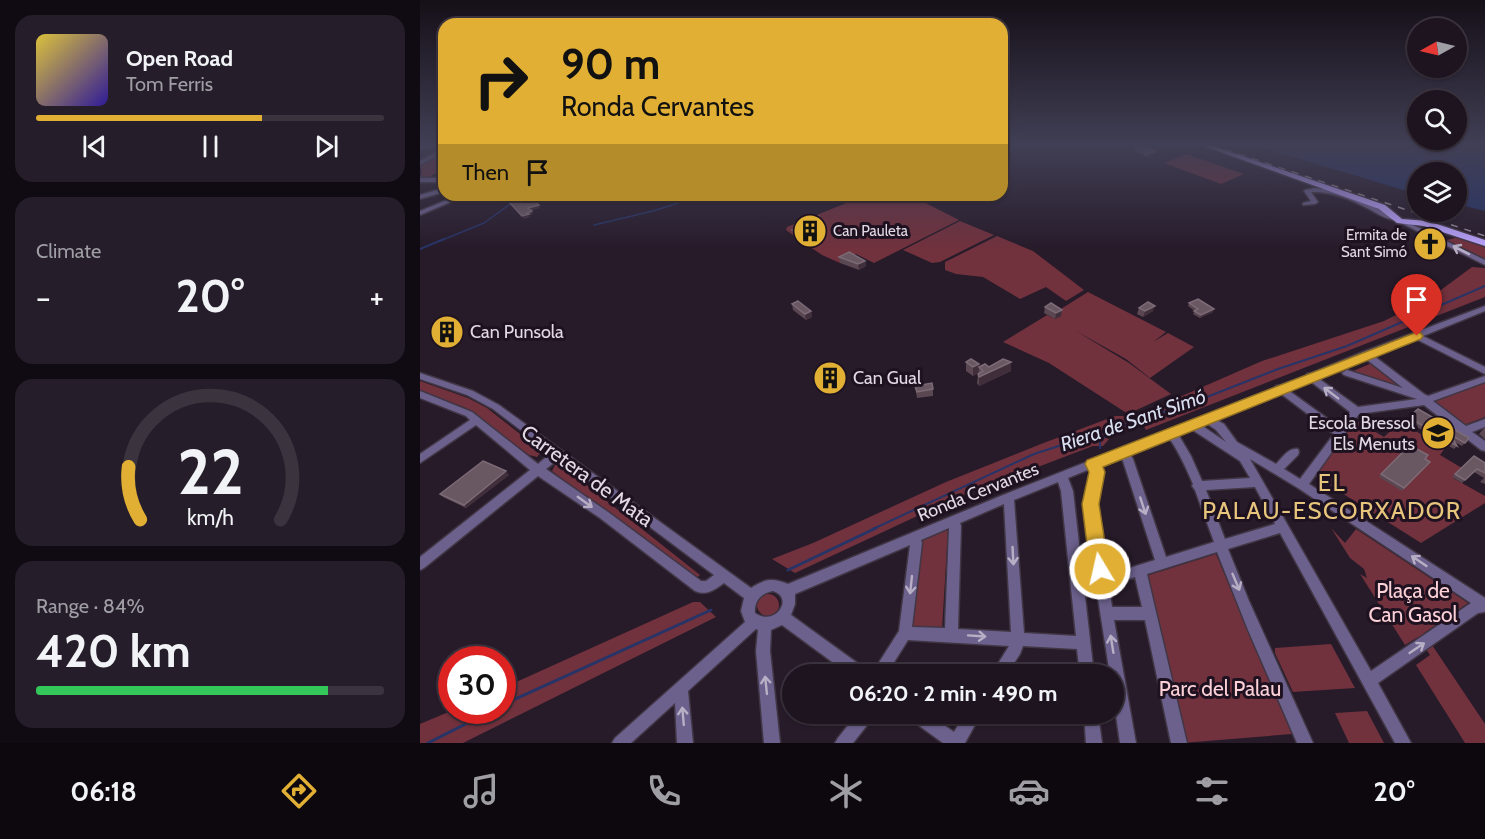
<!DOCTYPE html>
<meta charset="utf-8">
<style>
:root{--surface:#1d1420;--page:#251d29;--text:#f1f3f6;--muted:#a09ea5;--line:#3b333e;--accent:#e1af34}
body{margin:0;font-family:Cabin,sans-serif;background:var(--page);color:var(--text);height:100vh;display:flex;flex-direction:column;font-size:22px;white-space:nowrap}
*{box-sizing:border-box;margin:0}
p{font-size:20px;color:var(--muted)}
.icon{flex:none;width:33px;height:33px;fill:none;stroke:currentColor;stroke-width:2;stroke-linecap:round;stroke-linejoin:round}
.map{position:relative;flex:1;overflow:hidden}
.side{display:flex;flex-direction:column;gap:15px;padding:15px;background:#100b12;width:420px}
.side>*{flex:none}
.banner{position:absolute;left:18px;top:18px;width:570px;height:183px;border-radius:18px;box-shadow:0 2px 4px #0004,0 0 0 2px var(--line);background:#e1af34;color:#111;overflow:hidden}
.needle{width:39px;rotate:262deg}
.controls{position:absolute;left:987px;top:18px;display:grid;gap:12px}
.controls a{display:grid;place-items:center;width:60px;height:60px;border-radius:50%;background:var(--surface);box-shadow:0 2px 4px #0004,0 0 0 2px var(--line);font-size:30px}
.speed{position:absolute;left:18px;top:646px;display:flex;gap:12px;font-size:30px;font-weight:700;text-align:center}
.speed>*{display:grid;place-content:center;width:78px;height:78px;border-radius:50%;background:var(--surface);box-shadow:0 2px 4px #0004,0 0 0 2px var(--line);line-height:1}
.speed .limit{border:9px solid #d22;background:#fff;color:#111}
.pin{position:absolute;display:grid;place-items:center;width:51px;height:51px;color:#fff;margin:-62px -26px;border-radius:50% 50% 50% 0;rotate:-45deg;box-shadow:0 0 6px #0007}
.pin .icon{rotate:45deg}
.me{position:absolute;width:66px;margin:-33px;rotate:351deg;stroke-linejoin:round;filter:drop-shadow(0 0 4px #0008)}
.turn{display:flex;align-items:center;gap:21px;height:126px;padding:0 24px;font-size:27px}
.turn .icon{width:78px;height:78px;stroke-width:2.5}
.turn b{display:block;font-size:42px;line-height:51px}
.then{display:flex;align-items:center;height:57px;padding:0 24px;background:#0003;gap:12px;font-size:22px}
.big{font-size:45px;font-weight:700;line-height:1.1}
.side .card{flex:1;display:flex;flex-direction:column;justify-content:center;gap:9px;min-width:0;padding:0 21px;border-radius:18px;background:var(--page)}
.side .dial{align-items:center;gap:0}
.dial svg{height:156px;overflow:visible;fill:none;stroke:var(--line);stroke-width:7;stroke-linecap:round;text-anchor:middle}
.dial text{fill:var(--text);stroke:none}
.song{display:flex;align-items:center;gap:18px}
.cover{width:72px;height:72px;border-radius:9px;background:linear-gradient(135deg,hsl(50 70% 55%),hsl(250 70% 35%))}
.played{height:6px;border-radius:3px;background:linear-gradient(90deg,var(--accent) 65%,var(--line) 65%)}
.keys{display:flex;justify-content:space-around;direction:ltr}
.heat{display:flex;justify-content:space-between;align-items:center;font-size:33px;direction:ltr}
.charge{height:9px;border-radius:4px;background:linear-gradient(90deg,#34c759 84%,var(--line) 0)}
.trip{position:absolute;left:362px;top:664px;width:342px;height:60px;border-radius:30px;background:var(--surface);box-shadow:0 2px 4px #0004,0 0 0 2px var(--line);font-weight:700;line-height:60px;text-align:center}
.dock{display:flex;height:96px;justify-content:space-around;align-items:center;background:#0c080d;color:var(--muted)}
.dock .icon{width:42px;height:42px}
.dock .current{color:var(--accent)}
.dock b{font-size:27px;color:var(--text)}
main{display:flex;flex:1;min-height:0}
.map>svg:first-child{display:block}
</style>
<main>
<section class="side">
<div class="card">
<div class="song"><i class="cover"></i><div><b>Open Road</b><p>Tom Ferris</p></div></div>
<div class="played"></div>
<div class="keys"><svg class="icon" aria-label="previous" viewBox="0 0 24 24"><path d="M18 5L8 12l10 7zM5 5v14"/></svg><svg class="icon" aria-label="pause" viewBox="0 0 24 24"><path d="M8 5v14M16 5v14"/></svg><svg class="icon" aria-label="next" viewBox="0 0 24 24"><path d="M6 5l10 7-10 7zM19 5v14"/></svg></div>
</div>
<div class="card"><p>Climate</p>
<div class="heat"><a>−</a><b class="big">20°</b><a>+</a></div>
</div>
<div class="card dial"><svg viewBox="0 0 100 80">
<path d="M14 69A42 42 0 1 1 86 69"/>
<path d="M14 69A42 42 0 0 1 8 42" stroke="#e1af34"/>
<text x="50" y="56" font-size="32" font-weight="700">22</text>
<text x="50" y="72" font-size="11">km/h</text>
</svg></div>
<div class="card"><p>Range · 84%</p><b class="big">420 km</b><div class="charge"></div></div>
</section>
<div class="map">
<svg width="1065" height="743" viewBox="0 0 1065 743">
<rect width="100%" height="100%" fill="#271b2a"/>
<path fill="#71313d" d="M766,154L824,174L801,184L744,163Z
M18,156H24V167L7,179L0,180L2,171L0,166Z
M446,195H490L539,220L454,263L436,254L420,263L402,255L383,242L394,237L399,226L404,224V220L373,235L366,230L367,227Z
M540,221L574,235L520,262L512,263L483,250Z
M577,236L613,251L664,290L646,301L626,287L600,299L563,277L536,274L525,270V262Z
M1039,237L1065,246V259L1027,240Z
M1052,267L1065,268V297L726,430L723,425L692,436L683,446H673L536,498L375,573L352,559L393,543L526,482L621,444L695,416H716L842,361L964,321L1010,298Z
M668,292L746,332L733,342L748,333L774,347L730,378L706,359L656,331L709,363L751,394L708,414L629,363L583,342L627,315L635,319L641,316L636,312Z
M952,363L979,385V387L931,372Z
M0,381L48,398L67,408L122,451L117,457L109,455L46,408L0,391Z
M1065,382V417L1044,425L1013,400Z
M934,419L964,437L980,422L1025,448L1020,455L1042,468L1033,478L1065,496V503L1001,543L895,476Z
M140,464L280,575L275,579L132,471L135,465Z
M911,528L925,543L936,529L1048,603L1004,633L1065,724V743H1045L996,665L1010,655L998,637L985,645L940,574L947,578L944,569L930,558Z
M524,529L528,531L522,629L490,627L499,540Z
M796,554L872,734L762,743L723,577Z
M337 605a11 11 0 1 1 22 0a11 11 0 1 1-22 0Z
M273,602H280L296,617L43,743H0V724L31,711H82L83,688Z
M911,644L935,688L873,692L855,653V648Z
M947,711L964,743H929L915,713Z"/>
<path fill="#273467" d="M833,145H1065V211L1037,204L1036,172H998L997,194Z"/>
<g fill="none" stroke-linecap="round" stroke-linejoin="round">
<path stroke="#273467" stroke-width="1.5" d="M174,225L233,211L283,195
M20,241L64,223L90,204"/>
<path stroke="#273467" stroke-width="2" d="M0,249L24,239
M680,448V441L693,430
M453,529L614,454L769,404L858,369L927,346L1065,286"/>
<path stroke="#273467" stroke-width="3" d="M368,570L456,528
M82,705L291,610
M8,743L71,711"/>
<defs>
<path id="minor" d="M0,145H24V147L0,149Z
M24,148V152L0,165V161Z
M0,178H24V182H0Z
M24,188V192L0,199V195Z
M895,188L911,190L929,195L977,218L974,220C963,218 957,213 947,208C930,199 911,191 891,192L898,202L895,204L883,205V203L891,201L884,191L885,190Z
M39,195H47L0,215V211Z
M66,195H79L94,199L91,201Z
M983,220L1065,260V265L981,223V221Z
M1065,306V311L1003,336L1065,367V374L996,339L954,356L1004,394L1008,396L1065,376V382L1013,401L1046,426L1065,419V427L1052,432L1065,441V451L1061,450L1004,405L939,414L889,484L1065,598V612L1058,613L958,683L991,743H975L860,533L808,549L829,601L893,743H877L828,630L797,552L727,574L767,743H751L725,620H694L716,743H700L693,695V675H690L666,522L665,504L672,472L670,469L648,478L653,491L674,675H660L657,649L603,646L600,654L586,675H571L589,646L488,640L466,675H451L479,631L490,545L375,594V604L371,615L447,670L449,675H430L362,625L351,630L350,651L360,743H344L336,651L338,630L336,629L268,691L273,743H257L255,703L211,743H192L195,738L325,622L321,611L324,598L304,583C294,590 287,596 275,591L180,518L118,476L4,568L0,570V557L110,470L56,425L0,463V454L50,420L46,416L0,398V391L52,412L118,464L131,453L73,409L47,395L0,379V373L53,391L79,405L331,588C346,578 353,578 368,584L583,495L854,388L856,386L861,385L886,376L887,374L892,373L943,352ZM946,359L983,388L927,370L922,373L924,375L997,399L938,407L898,378ZM890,381L930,412L919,427L868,390ZM860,393L914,434L880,479L864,469L878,455L879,452L878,449C869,447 862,458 856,464L817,442L804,424L795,419ZM786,423L796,430L806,442L781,425ZM771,429L820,461L830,478L782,481L771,456L758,434ZM749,438C759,452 766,468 773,484L772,486L775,490L794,542L746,557L713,459L710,454ZM700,457L703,461L735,560L687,575C683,552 675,526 677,503C678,491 685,477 679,466ZM139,459L294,575L286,581H281L188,512L126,469ZM830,459L878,488L1051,603L951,671ZM638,482L641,491L656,636L604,633L594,500ZM835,487L855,524L805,539L786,490ZM584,504L591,632L538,629L541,526L540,523ZM529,528L525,628L492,627L502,543L501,540ZM715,577L722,607H692L689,586ZM353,591C375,598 355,627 335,613C334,601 341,593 353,591Z
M437,714H454L452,719L433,743H415L418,738Z
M488,714H508L534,732L545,714H561L545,743H523L490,719Z
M664,714H678L682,743H666Z"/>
<path id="major" d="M781,145H790L965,205L982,219L1008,221L1065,240V246L1004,226L977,223L959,209Z"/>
</defs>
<use href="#minor" stroke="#413644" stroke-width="3"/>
<use href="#major" stroke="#413644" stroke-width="3"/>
<use href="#minor" fill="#6c618d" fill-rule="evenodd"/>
<use href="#major" fill="#b9a2fc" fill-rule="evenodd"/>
<path stroke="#928995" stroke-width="1.5" stroke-dasharray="7 7" stroke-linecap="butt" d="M792,145L1065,236"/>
</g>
<path fill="#5a4752" d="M715,148L736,151V153L727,157L714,151Z
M376,223L402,232L380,240L373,235L372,230L377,228Z
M419,257L445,261L446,266L439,270L420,263Z
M769,303L793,312L780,318L773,314L775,311L768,306Z
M372,304L391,311L392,317L386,320L373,310Z
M625,307L642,310L641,316L635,319L624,313Z
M719,308L733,311L723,317L717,314Z
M12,328L39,333L31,338L14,331Z
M546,362L559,364L558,373L553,376L546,371Z
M559,367H569L591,371L559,386L557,383Z
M401,368L417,376L418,382L410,385L402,374Z
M495,386L513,389V396L497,398Z
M991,415L1049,438L1042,446L1034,442L1037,446L1034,449L990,423L993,420L989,418Z
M1065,427V439L1059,434Z
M1054,456L1065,463V484L1060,482L1064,478L1054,472L1042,483L1032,477Z
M1005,459L1010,462L982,491L959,477L961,474Z
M89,475L46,508L23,497L20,494Z"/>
<path fill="#402f3b" d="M736,151V153L727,157V154Z
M119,205L120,208L109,211L108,208Z
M112,211L113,214L109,215L110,217L104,219L102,216L107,213Z
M399,216L402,232L380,240L379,235Z
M445,261L446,266L439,270L438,264Z
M735,306L733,311L723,317L725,311Z
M794,309L793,312L780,318L781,315Z
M642,310L641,316L635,319L636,313Z
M391,311L392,317L386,320L385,314Z
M37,330L39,333L31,338L29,335Z
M591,362V371L559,386V377Z
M559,364L558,373L553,376V367Z
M417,376L418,382L410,385L409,379Z
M86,471L89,475L46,508L44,505Z"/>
<path fill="#695762" stroke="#7c6b76" stroke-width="1.5" d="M719,145H723L736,151L727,154L715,148Z
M99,195H105L119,205L108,208L112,211L107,213L109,214L102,216L89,202Z
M399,216L401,227L379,235L372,230L381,227L376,223Z
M429,252L445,261L438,264L419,257Z
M778,299L794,309L781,315L774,311L778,309L769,303Z
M378,301L391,311L385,314L372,304Z
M728,302L735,306L725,311L719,308Z
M631,303L642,310L636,313L625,307Z
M20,323L37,330L29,335L12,328Z
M551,359L559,364L553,367L546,362Z
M583,359L591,362L559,377L558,374L563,371L559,367L565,364L569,367Z
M409,365L417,376L409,379L401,368Z
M512,383L513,389L497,392L495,386Z
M998,409L1049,438L1045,443L1031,435L1037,446L993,420L995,417L991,415Z
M987,448L992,451L995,448L1008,455L1005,459L1010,462L984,488L961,474Z
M1054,456L1065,463V473L1057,469L1045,480L1035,474Z
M63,461L86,471L44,505L20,494Z"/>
<defs><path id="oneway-shaft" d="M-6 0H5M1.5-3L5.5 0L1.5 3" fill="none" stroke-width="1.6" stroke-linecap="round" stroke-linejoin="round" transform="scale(1.5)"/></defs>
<g stroke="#b8afc5">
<use href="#oneway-shaft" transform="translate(1041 250) rotate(-153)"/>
<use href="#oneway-shaft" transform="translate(911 393) rotate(-143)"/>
<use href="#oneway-shaft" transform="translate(165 502) rotate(36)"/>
<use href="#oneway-shaft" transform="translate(723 506) rotate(72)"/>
<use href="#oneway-shaft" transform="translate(593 556) rotate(87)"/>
<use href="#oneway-shaft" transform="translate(999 561) rotate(-146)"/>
<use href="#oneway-shaft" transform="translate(816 582) rotate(67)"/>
<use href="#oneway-shaft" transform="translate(491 585) rotate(96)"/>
<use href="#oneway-shaft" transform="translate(557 636) rotate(4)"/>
<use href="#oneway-shaft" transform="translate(692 644) rotate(-99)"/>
<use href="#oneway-shaft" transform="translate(997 648) rotate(-34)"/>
<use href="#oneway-shaft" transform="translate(346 685) rotate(-96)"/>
<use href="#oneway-shaft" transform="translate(263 716) rotate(-95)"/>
</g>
<linearGradient id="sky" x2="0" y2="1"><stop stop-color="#150f17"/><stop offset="0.58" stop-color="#413f55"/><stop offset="1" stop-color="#413f55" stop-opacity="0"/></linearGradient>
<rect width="1065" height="249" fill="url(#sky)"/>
<path fill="#e1af34" stroke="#927222" stroke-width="1.5" d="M997,332L1001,333L1003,336L1001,339L683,467L685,472L679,504L689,569L686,575L680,578L673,575L670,569L662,504L669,472L665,464L667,460Z"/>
<defs>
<symbol id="building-disc" viewBox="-11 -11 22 22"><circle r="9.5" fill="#e1af34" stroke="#1e1221"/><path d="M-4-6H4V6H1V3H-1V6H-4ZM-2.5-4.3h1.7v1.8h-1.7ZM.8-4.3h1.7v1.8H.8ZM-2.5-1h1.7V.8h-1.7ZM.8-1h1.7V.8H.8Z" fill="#111"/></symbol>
<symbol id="church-disc" viewBox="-11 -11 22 22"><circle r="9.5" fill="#e1af34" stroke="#1e1221"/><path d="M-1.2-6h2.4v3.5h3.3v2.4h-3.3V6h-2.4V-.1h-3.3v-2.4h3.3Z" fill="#111"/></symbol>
<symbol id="school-disc" viewBox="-11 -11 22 22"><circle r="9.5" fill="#e1af34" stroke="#1e1221"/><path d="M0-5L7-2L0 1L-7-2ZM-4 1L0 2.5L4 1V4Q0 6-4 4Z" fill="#111"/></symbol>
</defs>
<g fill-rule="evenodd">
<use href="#building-disc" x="371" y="212" width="38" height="38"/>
<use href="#church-disc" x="991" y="225" width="38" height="38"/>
<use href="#building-disc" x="8" y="313" width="38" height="38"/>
<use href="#building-disc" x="391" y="359" width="38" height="38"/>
<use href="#school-disc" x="999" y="414" width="38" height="38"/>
</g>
<g text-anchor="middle" stroke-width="6" stroke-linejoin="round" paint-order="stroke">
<g font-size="15" fill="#e1d9e3" stroke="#1e1221" text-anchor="start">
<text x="413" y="236">Can Pauleta</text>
<text x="987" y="240" text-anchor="end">Ermita de<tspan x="987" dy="17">Sant Simó</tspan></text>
</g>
<g font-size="18" fill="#e1d9e3" stroke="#1e1221" text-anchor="start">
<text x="50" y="338">Can Punsola</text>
<text x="433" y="384">Can Gual</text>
<text x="995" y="429" text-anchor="end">Escola Bressol<tspan x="995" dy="21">Els Menuts</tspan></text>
</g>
<g font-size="18" fill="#e1d9e3" stroke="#1e1221">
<text transform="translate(558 492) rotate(-22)" y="6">Ronda Cervantes</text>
</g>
<g font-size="20" font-style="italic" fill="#d9dff0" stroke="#1e1221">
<text transform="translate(713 420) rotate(-19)" y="7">Riera de Sant Simó</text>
</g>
<g font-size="21" fill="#e1d9e3" stroke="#1e1221">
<text transform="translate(167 476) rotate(36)" y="7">Carretera de Mata</text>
</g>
<g font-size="21" fill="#fbd0d6" stroke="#1e1221">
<text x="993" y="598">Plaça de<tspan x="993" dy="24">Can Gasol</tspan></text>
<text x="800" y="696">Parc del Palau</text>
</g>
<g font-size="24" letter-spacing="1.5" fill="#e8c57c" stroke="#1e1221">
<text x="912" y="491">EL<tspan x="912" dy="28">PALAU-ESCORXADOR</tspan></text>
</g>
</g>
</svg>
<div class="controls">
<a><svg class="needle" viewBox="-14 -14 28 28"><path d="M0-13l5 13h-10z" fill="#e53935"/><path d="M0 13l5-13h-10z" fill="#a09ea5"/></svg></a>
<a><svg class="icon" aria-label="search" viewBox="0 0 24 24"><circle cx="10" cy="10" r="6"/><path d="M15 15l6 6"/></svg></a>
<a><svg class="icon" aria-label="layers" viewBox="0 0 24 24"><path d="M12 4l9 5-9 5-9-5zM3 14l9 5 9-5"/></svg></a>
</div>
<div class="speed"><div class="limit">30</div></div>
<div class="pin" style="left:997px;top:336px;background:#d93025"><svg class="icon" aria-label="arrive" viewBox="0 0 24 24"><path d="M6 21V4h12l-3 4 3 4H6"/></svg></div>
<svg class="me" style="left:680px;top:569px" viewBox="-20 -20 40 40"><circle r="17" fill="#e1af34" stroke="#fff" stroke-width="3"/><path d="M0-11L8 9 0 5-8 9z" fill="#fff"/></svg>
<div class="trip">06:20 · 2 min · 490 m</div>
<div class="banner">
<div class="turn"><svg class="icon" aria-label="right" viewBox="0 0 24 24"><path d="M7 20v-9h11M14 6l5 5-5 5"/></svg><div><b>90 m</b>Ronda Cervantes</div></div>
<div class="then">Then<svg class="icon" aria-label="arrive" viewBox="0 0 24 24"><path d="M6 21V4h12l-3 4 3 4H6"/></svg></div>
</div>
</div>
</main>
<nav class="dock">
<b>06:18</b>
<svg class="icon current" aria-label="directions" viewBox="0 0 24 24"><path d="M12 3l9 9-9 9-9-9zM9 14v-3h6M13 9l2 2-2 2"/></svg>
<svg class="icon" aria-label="music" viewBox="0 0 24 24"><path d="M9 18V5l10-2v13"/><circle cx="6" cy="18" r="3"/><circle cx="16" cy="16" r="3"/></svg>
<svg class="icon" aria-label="phone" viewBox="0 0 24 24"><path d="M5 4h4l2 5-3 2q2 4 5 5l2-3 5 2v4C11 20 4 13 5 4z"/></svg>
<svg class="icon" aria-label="climate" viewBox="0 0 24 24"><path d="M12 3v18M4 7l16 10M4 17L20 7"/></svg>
<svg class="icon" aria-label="car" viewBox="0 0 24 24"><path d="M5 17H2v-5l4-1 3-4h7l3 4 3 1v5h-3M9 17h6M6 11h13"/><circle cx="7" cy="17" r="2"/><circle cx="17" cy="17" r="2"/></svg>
<svg class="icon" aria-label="filters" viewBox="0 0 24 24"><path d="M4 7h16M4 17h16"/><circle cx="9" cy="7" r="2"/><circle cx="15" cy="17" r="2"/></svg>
<b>20°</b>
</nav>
